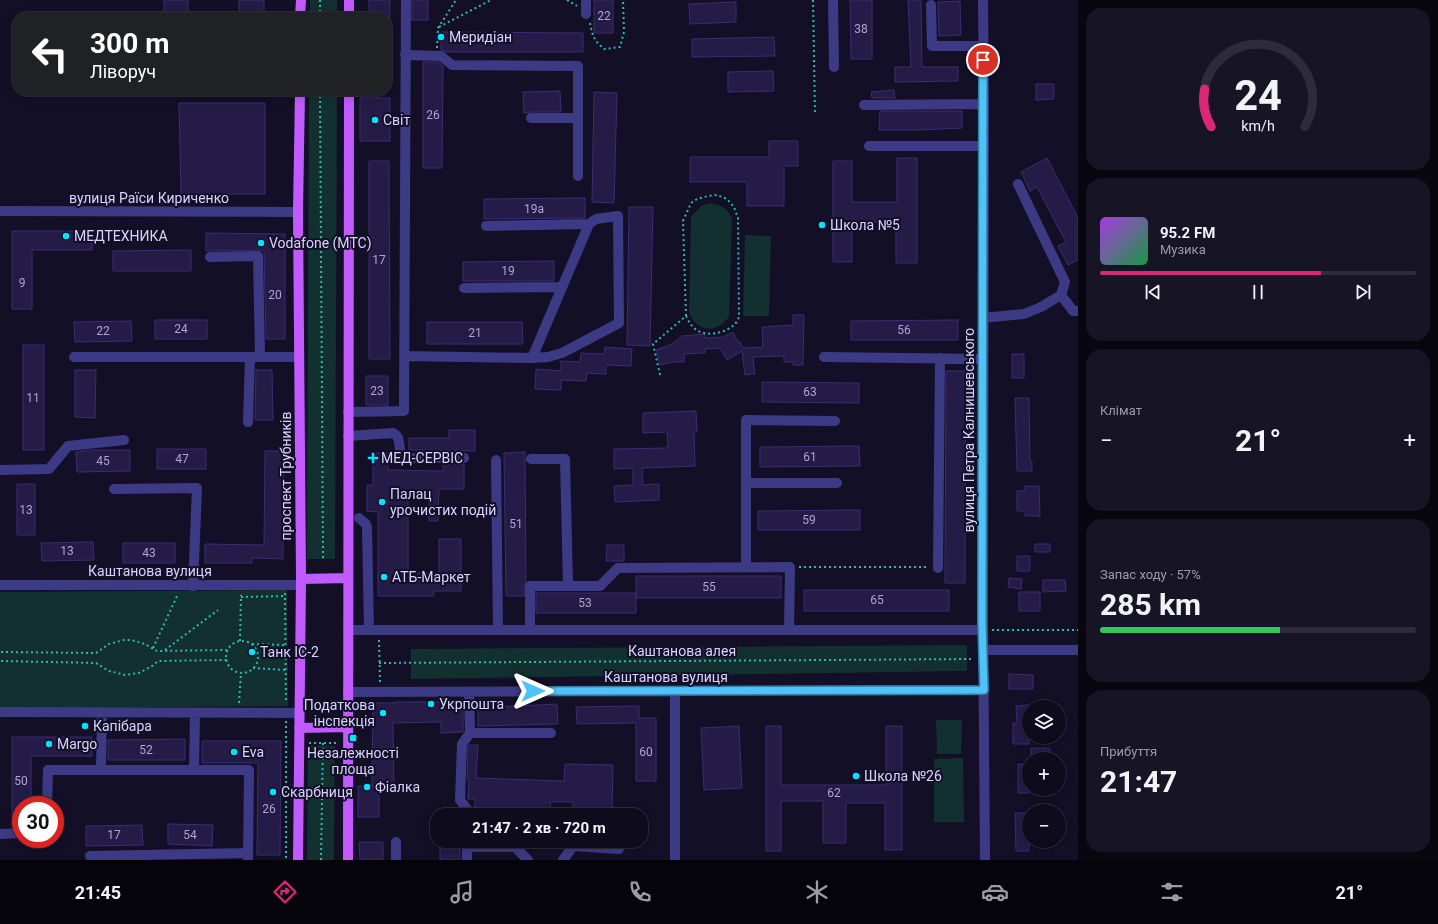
<!DOCTYPE html>
<html lang="uk">
<meta charset="utf-8">
<style>
:root{--surface:#0e0b1c;--page:#171425;--text:#f1f3f6;--muted:#9b9ba3;--line:#2e2b3b;--accent:#db2777}
body{margin:0;font-family:Roboto,sans-serif;background:var(--page);color:var(--text);height:100vh;display:flex;flex-direction:column;font-size:15px;white-space:nowrap}
*{box-sizing:border-box;margin:0}
p{font-size:13px;color:var(--muted)}
.icon{flex:none;width:22px;height:22px;fill:none;stroke:currentColor;stroke-width:2;stroke-linecap:round;stroke-linejoin:round}
.map{position:relative;flex:1;overflow:hidden}
.details{display:flex;flex-direction:column;gap:8px;padding:8px;background:#08060f;width:360px}
.details>*{flex:none}
.banner{position:absolute;left:12px;top:12px;width:380px;height:84px;border-radius:16px;box-shadow:0 2px 10px #0003,0 0 0 1px var(--line);background:#202124;color:#fff;overflow:hidden}
.fabs{position:absolute;left:1022px;top:700px;display:grid;gap:8px}
.fabs a{display:grid;place-items:center;width:44px;height:44px;border-radius:50%;background:var(--surface);box-shadow:0 2px 10px #0003,0 0 0 1px var(--line);font-size:20px}
.speed{position:absolute;left:12px;top:796px;display:flex;gap:8px;font-size:20px;font-weight:700;text-align:center}
.speed>*{display:grid;place-content:center;width:52px;height:52px;border-radius:50%;background:var(--surface);box-shadow:0 2px 10px #0003,0 0 0 1px var(--line);line-height:1}
.speed .limit{border:6px solid #d22;background:#fff;color:#111}
.pin{position:absolute;display:grid;place-items:center;width:34px;height:34px;color:#fff;margin:-17px;border:2px solid #fff;border-radius:50%;box-shadow:0 1px 4px #0007}
.me{position:absolute;width:44px;margin:-22px;rotate:90deg;stroke-linejoin:round;filter:drop-shadow(0 0 3px #0008)}
.turn{display:flex;align-items:center;gap:14px;height:84px;padding:0 12px;font-size:18px}
.turn .icon{width:52px;height:52px;stroke-width:2.5}
.turn b{display:block;font-size:28px;line-height:34px}
.big{font-size:30px;font-weight:700;line-height:1.1}
.details .widget{flex:1;display:flex;flex-direction:column;justify-content:center;gap:6px;min-width:0;padding:0 14px;border-radius:16px;background:var(--page)}
.details .dial{align-items:center;gap:0}
.dial svg{height:104px;overflow:visible;fill:none;stroke:var(--line);stroke-width:7;stroke-linecap:round;text-anchor:middle}
.dial text{fill:var(--text);stroke:none}
.song{display:flex;align-items:center;gap:12px}
.cover{width:48px;height:48px;border-radius:6px;background:linear-gradient(135deg,hsl(280 70% 55%),hsl(140 70% 35%))}
.played{height:4px;border-radius:2px;background:linear-gradient(90deg,var(--accent) 70%,var(--line) 70%)}
.keys{display:flex;justify-content:space-around;direction:ltr}
.heat{display:flex;justify-content:space-between;align-items:center;font-size:22px;direction:ltr}
.charge{height:6px;border-radius:3px;background:linear-gradient(90deg,#34c759 57%,var(--line) 0)}
.trip{position:absolute;left:430px;top:808px;width:218px;height:40px;border-radius:16px;background:var(--surface);box-shadow:0 2px 10px #0003,0 0 0 1px var(--line);font-weight:700;line-height:40px;text-align:center}
.tabs{display:flex;height:64px;justify-content:space-around;align-items:center;background:#06040b;color:var(--muted)}
.tabs .icon{width:28px;height:28px}
.tabs .current{color:var(--accent)}
.tabs b{font-size:18px;color:var(--text)}
main{display:flex;flex:1;min-height:0}
.map>svg:first-child{display:block}
</style>
<main>
<div class="map">
<svg width="1078" height="860" viewBox="0 0 1078 860">
<rect width="100%" height="100%" fill="#130f26"/>
<path fill="#12302f" d="M310,0H337V17H310Z
M309,91H337L335,559H307Z
M709,203C721,205 727,207 732,219L729,317C726,320 723,324 719,326C706,334 692,324 689,311L691,217L701,206Z
M745,235L771,236L769,316H743Z
M287,590L288,706L0,708V592Z
M967,645V671L411,679V649Z
M936,720H962L961,754H937Z
M308,745L335,746L334,860H307Z
M963,758L964,822H934V759Z"/>
<path fill="#241b47" stroke="#3b2d73" d="M164,0H188V17H164Z
M239,0H264V17H239Z
M369,0H390V17H369Z
M412,0H428V20H412Z
M594,0H613V33H594Z
M850,0H872V59H851Z
M908,0H921L922,67H958V81L895,82V67H911Z
M960,1L961,35L939,36L938,2Z
M736,2V22L690,24L689,4Z
M441,32L583,33V52H446L441,50Z
M774,37L775,56L692,57V39Z
M423,62H439L443,66L442,168H423Z
M773,71L774,91L728,92V72Z
M1036,84H1054V99L1036,100Z
M894,90L895,98H872L871,92Z
M560,91L561,112H531L524,113L523,92Z
M594,92L617,93L614,203L592,202Z
M360,98H390V141H360Z
M179,103H265V194H181Z
M880,111H962V128L918,130H879Z
M769,141H798V166H784V206H747V182H690V157H769Z
M897,158H917V263H896V222H852V262H833V161H852V202H897Z
M1047,158L1078,218V260L1068,265L1058,246L1066,242L1037,187L1030,191L1021,172Z
M369,161H389L390,359H369Z
M585,198V218L484,219V199Z
M629,207H653L650,346L627,345Z
M12,231H92V250H32V309H12Z
M206,233L285,234V339H266L264,251L258,250L206,251Z
M191,250V271H113V251Z
M554,261V281H463V262Z
M793,315H804L803,365H793V362H784V356L753,357L755,374L745,375L742,351L727,360L720,348L705,349V353L684,354V362H673L660,365L656,350L672,344L682,336L705,334V338L723,337L733,332L738,342H740L743,348L763,347L762,327L793,325Z
M155,320H207V339H155Z
M958,320V340H851V321Z
M131,321L132,341L75,342L74,322Z
M427,322H522L523,344H427Z
M23,345H44V450H23Z
M605,347L632,349L631,366L606,365V374L587,373L586,381L561,380V390L535,389L536,369L561,371V361L580,362L581,353L604,354Z
M1012,354H1024V378H1012Z
M75,370H96L95,418L75,417Z
M256,370H272L273,420H255Z
M946,371H966L965,583H945Z
M366,376H388V405H366Z
M762,382L859,383V403L762,402Z
M1015,398H1029L1030,462H1032V471H1017Z
M696,411L697,432H694L695,466L642,468L643,485L659,484V500L615,502L614,486L633,485V468L614,469V449L668,448L667,432L643,433V413Z
M449,430H475V451L409,450V438H449Z
M859,446L860,466L760,467V447Z
M157,449H206V469H157Z
M91,450H130V471L77,472L76,452Z
M265,451H284L283,559L252,558V563H205V544L264,545Z
M525,452L526,581L524,586V596H506L504,453Z
M373,453H388V470L443,471V464H464V489H439L438,521H429V490H408V573H439V539H461V591H434V596H378V512L367,511V485H373Z
M17,484H35V535H17Z
M1025,486H1039L1040,516H1025V511H1017V491H1025Z
M860,510V530H758V511Z
M93,542L94,560L42,561L41,543Z
M123,543H175V563H123Z
M1035,544H1050V552H1035Z
M607,545H624V561H606Z
M1017,556H1030V571H1017Z
M636,576H781V598H636Z
M1009,578L1022,579L1021,589L1008,587Z
M1043,580H1065L1066,591L1043,592Z
M804,590H949V611H804Z
M1019,592H1040V611H1019Z
M536,593H636V613H536Z
M1009,674L1033,675V689H1009Z
M394,702H460V709H463V732L441,733V722L393,723L394,786H372L373,703H394Z
M557,704L558,724L478,726V708Z
M1028,705L1029,744H1013V723H1017L1016,706Z
M639,706V718H656V781H636V723L577,724L576,707Z
M739,726L742,788L704,790L701,728Z
M766,726H781V785H886V726H902V850H885V803H846V843H823V801H781V851H766Z
M12,737H92V756H31V805H21V816H12Z
M185,739V760H108V740Z
M202,741H281L280,855H257L258,763H202Z
M470,745H478L476,778L564,781L565,764L613,765L612,815H573V802H550L551,815H475V799H468L469,779H467L468,746Z
M1031,748H1050V758H1031Z
M1018,764H1029V793H1018Z
M358,786H379V817H358Z
M1015,813H1029V851H1016Z
M168,824L213,825L212,846L168,844Z
M142,825L143,845L86,846V826Z
M440,841H460V860H440Z
M359,842H383V860H360Z"/>
<g fill="none" stroke-linecap="round" stroke-linejoin="round">
<path stroke="#2fb8b0" stroke-width="2" stroke-dasharray="2 3" stroke-linecap="butt" d="M320,0V17
M567,0L577,6
M813,0L815,115
M590,23C593,37 593,39 604,49L620,47L624,32L623,0
M439,27L491,0
M437,48L438,28L456,0
M320,91L323,559
M660,375L653,344L686,316L683,221L691,203L697,199L708,196L717,195L727,199L734,207L738,218L739,317C738,320 736,323 734,325C724,334 703,338 693,327C690,324 688,320 686,316
M799,567H929
M285,593L286,703
M241,597L285,596
M992,630H1078
M379,640L380,683
M240,641L241,595
M226 657a16 16 0 1 1 32 0a16 16 0 1 1-32 0Z
M252,644L285,645
M153,648L178,594
M165,650L218,610
M1,652L96,653L109,644L124,640H131L145,644L157,651L227,650
M1,661L96,663L109,671L125,675L139,673L152,666L158,661L227,660
M379,663L974,659
M253,668L285,670
M239,703L241,672
M286,721V860
M309,743H339
M321,860L323,740"/>
<path stroke="#3d3a85" stroke-width="10" d="M586,0V14
M833,0L834,67
M983,0L984,104L983,621L985,860
M931,5L932,46H983
M405,55L441,56L452,65L578,66V176
M864,105L984,104
M531,118H578
M869,146H984
M1018,184L1065,282L1061,295
M0,211L298,212
M486,226L589,224
M210,257L258,256L260,357
M464,288L562,287
M983,318L1024,314L1041,307L1061,295L1073,311H1078
M404,356L532,358L589,224L596,219L618,216L619,323L562,353L548,357L532,358
M74,357H299
M824,357L983,359
M348,412L404,411L406,0
M248,422L250,357
M348,436L393,433C404,438 395,453 406,458H464
M531,459H565L568,585
M496,460L498,630
M0,470L49,469L68,446L124,440
M746,483H837
M114,489L197,488L193,586
M359,518L366,524L367,527L369,630
M746,567V420L835,421
M938,568L940,358
M0,585H301
M349,630H983
M530,630V586H600L618,568L790,567L789,630
M983,650H1078
M348,692L984,690
M0,712L299,713
M470,733H551
M101,770L102,712
M194,770L195,713
M47,805L48,770H249L248,860
M467,815V809L460,800L462,744L470,733L469,692
M0,834L21,833
M396,842V860
M467,847H515L528,860
M90,856L248,853
M467,860V841
M563,860L573,846L619,849
M675,860V691"/>
<path stroke="#c25bff" stroke-width="10" d="M349,0V17
M300,17L301,0
M301,579L348,578
M299,728L348,727
M298,860L301,579L298,212L300,91
M348,860L349,91"/>
</g>
<g fill="none" stroke-linecap="round" stroke-linejoin="round">
<defs>
<path id="route" d="M533,691L984,690L982,621L983,60"/>
</defs>
<use href="#route" stroke="#337fa1" stroke-width="10"/>
<use href="#route" stroke="#4fc3f7" stroke-width="7"/>
</g>
<g fill="#00e5ff" stroke="#130f26" stroke-width="1.5">
<circle cx="441" cy="37" r="4"/>
<circle cx="375" cy="120" r="4"/>
<circle cx="822" cy="225" r="4"/>
<circle cx="66" cy="236" r="4"/>
<circle cx="261" cy="243" r="4"/>
<path d="M371 452h4v4h4v4h-4v4h-4v-4h-4v-4h4z"/>
<circle cx="382" cy="502" r="4"/>
<circle cx="384" cy="577" r="4"/>
<circle cx="252" cy="652" r="4"/>
<circle cx="431" cy="704" r="4"/>
<circle cx="383" cy="713" r="4"/>
<circle cx="85" cy="726" r="4"/>
<rect x="349" y="734" width="8" height="8" rx="2"/>
<circle cx="49" cy="744" r="4"/>
<circle cx="234" cy="752" r="4"/>
<circle cx="856" cy="776" r="4"/>
<circle cx="367" cy="787" r="4"/>
<circle cx="273" cy="792" r="4"/>
</g>
<g text-anchor="middle" stroke-width="4" stroke-linejoin="round" paint-order="stroke">
<g font-size="12" fill="#aca6d1">
<text x="604" y="20">22</text>
<text x="861" y="33">38</text>
<text x="433" y="119">26</text>
<text x="534" y="213">19а</text>
<text x="379" y="264">17</text>
<text x="508" y="275">19</text>
<text x="22" y="287">9</text>
<text x="275" y="299">20</text>
<text x="181" y="333">24</text>
<text x="904" y="334">56</text>
<text x="103" y="335">22</text>
<text x="475" y="337">21</text>
<text x="377" y="395">23</text>
<text x="810" y="396">63</text>
<text x="33" y="402">11</text>
<text x="810" y="461">61</text>
<text x="182" y="463">47</text>
<text x="103" y="465">45</text>
<text x="26" y="514">13</text>
<text x="809" y="524">59</text>
<text x="516" y="528">51</text>
<text x="67" y="555">13</text>
<text x="149" y="557">43</text>
<text x="709" y="591">55</text>
<text x="877" y="604">65</text>
<text x="585" y="607">53</text>
<text x="146" y="754">52</text>
<text x="646" y="756">60</text>
<text x="21" y="785">50</text>
<text x="834" y="797">62</text>
<text x="269" y="813">26</text>
<text x="114" y="839">17</text>
<text x="190" y="839">54</text>
</g>
<g font-size="14" fill="#d9d4ff" stroke="#130f26" text-anchor="start">
<text x="449" y="42">Меридіан</text>
<text x="383" y="125">Світ</text>
<text x="830" y="230">Школа №5</text>
<text x="74" y="241">МЕДТЕХНИКА</text>
<text x="269" y="248">Vodafone (МТС)</text>
<text x="381" y="463">МЕД-СЕРВІС</text>
<text x="390" y="499">Палац<tspan x="390" dy="16">урочистих подій</tspan></text>
<text x="392" y="582">АТБ-Маркет</text>
<text x="260" y="657">Танк ІС-2</text>
<text x="439" y="709">Укрпошта</text>
<text x="375" y="710" text-anchor="end">Податкова<tspan x="375" dy="16">інспекція</tspan></text>
<text x="93" y="731">Капібара</text>
<text x="57" y="749">Margo</text>
<text x="242" y="757">Eva</text>
<text x="353" y="758" text-anchor="middle">Незалежності<tspan x="353" dy="16">площа</tspan></text>
<text x="864" y="781">Школа №26</text>
<text x="375" y="792">Фіалка</text>
<text x="281" y="797">Скарбниця</text>
</g>
<g font-size="14" fill="#d9d4ff" stroke="#130f26">
<text x="149" y="203">вулиця Раїси Кириченко</text>
<text transform="translate(969 430) rotate(-90)" y="5">вулиця Петра Калнишевського</text>
<text transform="translate(286 476) rotate(-90)" y="5">проспект Трубників</text>
<text x="150" y="576">Каштанова вулиця</text>
<text x="682" y="656">Каштанова алея</text>
<text x="666" y="682">Каштанова вулиця</text>
</g>
</g>
</svg>
<div class="fabs">
<a><svg class="icon" aria-label="layers" viewBox="0 0 24 24"><path d="M12 4l9 5-9 5-9-5zM3 14l9 5 9-5"/></svg></a>
<a>+</a>
<a>−</a>
</div>
<div class="speed"><div class="limit">30</div></div>
<div class="pin" style="left:983px;top:60px;background:#d93025"><svg class="icon" aria-label="arrive" viewBox="0 0 24 24"><path d="M6 21V4h12l-3 4 3 4H6"/></svg></div>
<svg class="me" style="left:533px;top:691px" viewBox="-20 -20 40 40"><path d="M0-17L14 15 0 8-14 15z" fill="#4fc3f7" stroke="#fff" stroke-width="4"/></svg>
<div class="trip">21:47 · 2 хв · 720 m</div>
<div class="banner">
<div class="turn"><svg class="icon" aria-label="left" viewBox="0 0 24 24"><path d="M17 20v-9H6M10 6l-5 5 5 5"/></svg><div><b>300 m</b>Ліворуч</div></div>
</div>
</div>
<section class="details">
<div class="widget dial"><svg viewBox="0 0 100 80">
<path d="M14 69A42 42 0 1 1 86 69"/>
<path d="M14 69A42 42 0 0 1 9 40" stroke="#db2777"/>
<text x="50" y="56" font-size="32" font-weight="700">24</text>
<text x="50" y="72" font-size="11">km/h</text>
</svg></div>
<div class="widget">
<div class="song"><i class="cover"></i><div><b>95.2 FM</b><p>Музика</p></div></div>
<div class="played"></div>
<div class="keys"><svg class="icon" aria-label="previous" viewBox="0 0 24 24"><path d="M18 5L8 12l10 7zM5 5v14"/></svg><svg class="icon" aria-label="pause" viewBox="0 0 24 24"><path d="M8 5v14M16 5v14"/></svg><svg class="icon" aria-label="next" viewBox="0 0 24 24"><path d="M6 5l10 7-10 7zM19 5v14"/></svg></div>
</div>
<div class="widget"><p>Клімат</p>
<div class="heat"><a>−</a><b class="big">21°</b><a>+</a></div>
</div>
<div class="widget"><p>Запас ходу · 57%</p><b class="big">285 km</b><div class="charge"></div></div>
<div class="widget"><p>Прибуття</p><b class="big">21:47</b></div>
</section>
</main>
<nav class="tabs">
<b>21:45</b>
<svg class="icon current" aria-label="directions" viewBox="0 0 24 24"><path d="M12 3l9 9-9 9-9-9zM9 14v-3h6M13 9l2 2-2 2"/></svg>
<svg class="icon" aria-label="music" viewBox="0 0 24 24"><path d="M9 18V5l10-2v13"/><circle cx="6" cy="18" r="3"/><circle cx="16" cy="16" r="3"/></svg>
<svg class="icon" aria-label="phone" viewBox="0 0 24 24"><path d="M5 4h4l2 5-3 2q2 4 5 5l2-3 5 2v4C11 20 4 13 5 4z"/></svg>
<svg class="icon" aria-label="climate" viewBox="0 0 24 24"><path d="M12 3v18M4 7l16 10M4 17L20 7"/></svg>
<svg class="icon" aria-label="car" viewBox="0 0 24 24"><path d="M5 17H2v-5l4-1 3-4h7l3 4 3 1v5h-3M9 17h6M6 11h13"/><circle cx="7" cy="17" r="2"/><circle cx="17" cy="17" r="2"/></svg>
<svg class="icon" aria-label="filters" viewBox="0 0 24 24"><path d="M4 7h16M4 17h16"/><circle cx="9" cy="7" r="2"/><circle cx="15" cy="17" r="2"/></svg>
<b>21°</b>
</nav>
